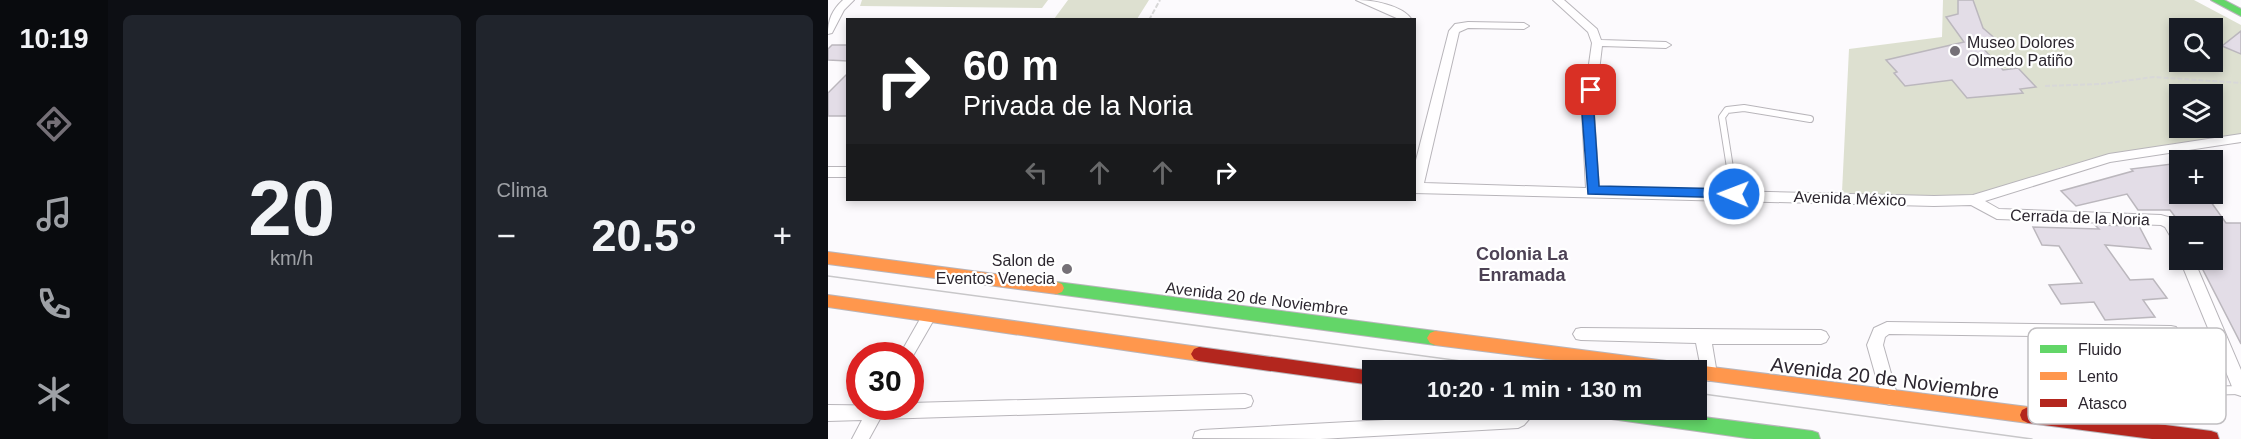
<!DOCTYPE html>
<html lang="es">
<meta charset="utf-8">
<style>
:root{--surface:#171b24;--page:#20242c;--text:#f1f3f6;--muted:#9ea1a6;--accent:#757077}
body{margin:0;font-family:Arial,sans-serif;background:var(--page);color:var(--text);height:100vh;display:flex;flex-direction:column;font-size:22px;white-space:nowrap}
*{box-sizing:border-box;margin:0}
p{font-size:20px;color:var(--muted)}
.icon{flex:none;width:33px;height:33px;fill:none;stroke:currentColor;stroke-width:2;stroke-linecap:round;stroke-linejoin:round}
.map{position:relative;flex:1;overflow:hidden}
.panel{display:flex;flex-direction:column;gap:15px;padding:15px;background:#0d0f14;width:720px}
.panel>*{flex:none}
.hud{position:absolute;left:18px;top:18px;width:570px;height:183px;border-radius:0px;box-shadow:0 3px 9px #0003;background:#202124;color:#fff;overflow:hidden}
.fabs{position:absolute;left:1341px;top:18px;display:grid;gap:12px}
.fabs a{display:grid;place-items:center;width:54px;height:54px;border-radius:0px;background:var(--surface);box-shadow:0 3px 9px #0003;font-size:30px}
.speed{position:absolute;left:18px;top:342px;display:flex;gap:12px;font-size:30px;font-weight:700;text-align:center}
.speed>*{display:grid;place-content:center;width:78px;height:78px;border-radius:50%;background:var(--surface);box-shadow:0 3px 9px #0003;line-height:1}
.speed .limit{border:9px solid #d22;background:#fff;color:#111}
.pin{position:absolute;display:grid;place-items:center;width:51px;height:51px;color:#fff;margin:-26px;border-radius:12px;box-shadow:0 3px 9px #0006}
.me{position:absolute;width:66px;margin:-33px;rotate:271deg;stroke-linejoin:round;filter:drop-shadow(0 0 4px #0008)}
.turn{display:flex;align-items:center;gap:21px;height:126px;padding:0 18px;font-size:27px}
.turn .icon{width:78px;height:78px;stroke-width:2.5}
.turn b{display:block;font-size:42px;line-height:51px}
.lanes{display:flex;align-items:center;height:57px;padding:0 18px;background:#0003;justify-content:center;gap:30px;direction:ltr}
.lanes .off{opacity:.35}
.big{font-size:45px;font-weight:700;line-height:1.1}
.panel .card{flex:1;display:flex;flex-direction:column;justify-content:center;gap:9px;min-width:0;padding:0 21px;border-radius:9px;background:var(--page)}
.panel .dial{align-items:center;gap:0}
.dial b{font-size:78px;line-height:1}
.heat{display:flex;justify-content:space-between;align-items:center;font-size:33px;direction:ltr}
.panel .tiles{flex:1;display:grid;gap:15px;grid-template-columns:repeat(2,1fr)}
.trip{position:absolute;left:534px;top:360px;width:345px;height:60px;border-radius:0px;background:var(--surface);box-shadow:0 3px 9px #0003;font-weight:700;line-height:60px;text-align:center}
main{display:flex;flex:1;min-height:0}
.menu{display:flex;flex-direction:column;width:108px;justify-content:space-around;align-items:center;background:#090b0e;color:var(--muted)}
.menu .icon{width:42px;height:42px}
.menu .selected{color:var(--accent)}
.menu b{font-size:27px;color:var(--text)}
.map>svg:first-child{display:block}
</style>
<main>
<nav class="menu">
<b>10:19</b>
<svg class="icon selected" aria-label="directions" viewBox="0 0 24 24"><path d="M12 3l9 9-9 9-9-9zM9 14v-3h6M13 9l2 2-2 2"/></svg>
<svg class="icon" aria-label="music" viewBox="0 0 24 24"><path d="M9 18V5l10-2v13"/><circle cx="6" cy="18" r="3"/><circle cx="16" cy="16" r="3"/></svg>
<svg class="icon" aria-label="phone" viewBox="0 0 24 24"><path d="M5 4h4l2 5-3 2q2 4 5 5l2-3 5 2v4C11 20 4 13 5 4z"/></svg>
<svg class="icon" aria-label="climate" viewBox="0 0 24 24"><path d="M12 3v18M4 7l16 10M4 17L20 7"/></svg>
</nav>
<section class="panel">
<div class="tiles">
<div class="card dial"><b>20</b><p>km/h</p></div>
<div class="card"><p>Clima</p>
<div class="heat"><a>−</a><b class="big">20.5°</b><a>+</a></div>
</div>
</div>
</section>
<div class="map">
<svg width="1413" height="439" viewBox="0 0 1413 439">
<rect width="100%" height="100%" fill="#fcfafd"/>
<path fill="#dde0d0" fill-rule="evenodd" d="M34,0H220L214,8L32,6Z
M240,0H321L309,19H226Z
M1115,0H1366L1413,25V143L1328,151L1234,167L1157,197L1108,203L1014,192L1021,49L1114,37ZM1352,28H1384V62H1352ZM1352,94H1384V128H1352Z"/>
<path fill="#e3dde7" stroke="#bbb7bd" stroke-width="1.5" d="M1130,0H1145L1155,28L1170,41L1152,45L1175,70L1190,68L1208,87L1192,89L1195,93L1139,98L1124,80L1077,86L1066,73L1069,72L1058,60L1136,42L1118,17L1130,14Z
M1413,31V54L1394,46Z
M4,45H20V61L0,60V49Z
M20,73V116H0V93Z
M1352,163V194L1359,202H1383L1398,223H1413V344L1373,266L1384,267V226H1354L1342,210H1310L1299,194L1248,206L1233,191L1305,171L1303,169Z
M1267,225L1311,226L1323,249L1277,245L1302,280L1325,279L1339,298L1315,300L1327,317L1277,320L1266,302L1233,304L1221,285L1254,283L1231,246L1214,245L1205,227L1271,229Z"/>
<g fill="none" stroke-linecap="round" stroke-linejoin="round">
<defs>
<path id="lane-far1" d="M906,193L894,117L899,110L916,108L982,119"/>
<path id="lane" d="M906,192V194
M1277,393L1413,390"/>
<path id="street" d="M15,0H26L16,10L4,33L0,34C0,20 4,10 15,0Z
M528,0C544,0 575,5 584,20H573Z
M725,0H736L769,29L773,40L838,42L843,45L838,48L774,46L766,113L771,188L1106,196L1145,195L1281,154L1413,134V142L1282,162L1157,201L1171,209L1333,215L1347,219L1352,227V245L1347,244L1337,227L1333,225L1169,219L1143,205L1106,206L586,193V168L621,31L627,24L640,22L696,23L701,26L696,29L640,28L631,32L596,183L758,188L754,113L764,43L760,32Z
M0,167H20V177H0Z
M1352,260H1366L1413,370V396L1407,394L1405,389Z
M101,310L106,312L108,316L82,361V356H71L96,312Z
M1059,322L1343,326L1348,327L1351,332L1348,337L1343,338L1061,334L1057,337L1055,345L1070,398L1068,403L1062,405L1056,403L1054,398L1039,345L1046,328Z
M753,328L993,330L998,332L1001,337L998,342L993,344H884L889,374L887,379L881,381L875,379L868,343L753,340L748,339L745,334L748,329Z
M417,394L423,396L425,401L423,406L417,408L52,419L41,439H24L34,420L0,421V405L82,406V403Z
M690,410H709L696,425L690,428L492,439L365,438L367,432L373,430L686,413Z"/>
<path id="fast" d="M1383,0H1396L1413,9V16Z
M229,282L607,331L612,333L615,338L612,343L607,345L229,294L224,292L222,288L224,284Z
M761,410H821L984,431L990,433L992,439H926L769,417L763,415Z"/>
<path id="slow" d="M0,252L229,282L234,284L236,288L234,292L229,294L0,264Z
M0,295L371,347L376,349L379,354L376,359L371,361L0,307Z
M607,331L854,363L860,365L861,369L868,365L1200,407L1206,410L1208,415L1206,420L1200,423L868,379V370H805L607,345L602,343L599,338L602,333Z"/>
<path id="jam" d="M371,347L544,371V385L371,361L366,359L363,354L366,349Z
M1200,407L1383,431L1389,433L1391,439H1324L1200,423L1194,420L1192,415L1194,410Z"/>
</defs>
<use href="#lane-far1" stroke="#b8b5ba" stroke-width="8"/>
<use href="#lane" stroke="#b8b5ba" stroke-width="10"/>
<use href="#street" stroke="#b8b5ba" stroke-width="2"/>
<use href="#fast" stroke="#b8b5ba" stroke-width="2"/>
<use href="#slow" stroke="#b8b5ba" stroke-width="2"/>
<use href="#jam" stroke="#b8b5ba" stroke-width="2"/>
<path stroke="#d8d8d8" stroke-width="2" stroke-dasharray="5 2" stroke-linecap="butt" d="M321,20L332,0
M1217,86L1273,84L1326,77L1413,83"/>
<use href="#lane-far1" stroke="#fffeff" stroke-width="6"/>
<use href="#lane" stroke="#fffeff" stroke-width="8"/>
<use href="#street" fill="#fffeff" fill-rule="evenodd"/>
<use href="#fast" fill="#63d668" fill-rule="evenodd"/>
<use href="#slow" fill="#ff974d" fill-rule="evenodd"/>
<use href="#jam" fill="#b3261e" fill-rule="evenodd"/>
<path stroke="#c8c7c9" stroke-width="1.5" d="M0,276L700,370
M868,393L1204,439"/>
</g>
<path fill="#1a73e8" stroke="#114b97" stroke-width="1.5" d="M763,86L768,90L766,113L771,186L906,189L910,191V198L760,194L754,113L757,90Z"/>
<g fill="#757077" stroke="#fff" stroke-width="2">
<circle cx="1127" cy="51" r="6"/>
<circle cx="239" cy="269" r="6"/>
</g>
<g text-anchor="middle" stroke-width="4.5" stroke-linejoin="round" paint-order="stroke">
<g font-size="16" fill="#2c262f" stroke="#fff" text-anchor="start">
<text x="1139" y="48">Museo Dolores<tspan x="1139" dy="18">Olmedo Patiño</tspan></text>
<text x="227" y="266" text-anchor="end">Salon de<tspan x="227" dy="18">Eventos Venecia</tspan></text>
</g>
<g font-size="16" fill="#2c262f" stroke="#fff">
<text transform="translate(1022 198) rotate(2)" y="6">Avenida México</text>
<text transform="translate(1252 217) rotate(2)" y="6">Cerrada de la Noria</text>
<text transform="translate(429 298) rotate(7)" y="6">Avenida 20 de Noviembre</text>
</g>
<g font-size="18" font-weight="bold" fill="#4d4255" stroke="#fff">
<text x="694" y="260">Colonia La<tspan x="694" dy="21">Enramada</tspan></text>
</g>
<g font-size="20" fill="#2c262f" stroke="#fff">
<text transform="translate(1057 378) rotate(7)" y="7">Avenida 20 de Noviembre</text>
</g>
</g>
<rect x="1200" y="328" width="198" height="96" rx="9" fill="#fff" stroke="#c0bec1" stroke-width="1.5"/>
<rect x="1212" y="345" width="27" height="8" fill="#63d668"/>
<rect x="1212" y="372" width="27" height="8" fill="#ff974d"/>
<rect x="1212" y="399" width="27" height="8" fill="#b3261e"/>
<g font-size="16" fill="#2c262f">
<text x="1250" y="355">Fluido</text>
<text x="1250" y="382">Lento</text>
<text x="1250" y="409">Atasco</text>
</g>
</svg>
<div class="fabs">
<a><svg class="icon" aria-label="search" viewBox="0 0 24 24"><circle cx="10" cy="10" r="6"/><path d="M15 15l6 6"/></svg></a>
<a><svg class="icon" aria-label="layers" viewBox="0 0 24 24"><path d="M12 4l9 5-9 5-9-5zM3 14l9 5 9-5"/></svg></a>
<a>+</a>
<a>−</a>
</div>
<div class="speed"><div class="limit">30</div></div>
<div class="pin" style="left:763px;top:90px;background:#d93025"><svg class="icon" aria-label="arrive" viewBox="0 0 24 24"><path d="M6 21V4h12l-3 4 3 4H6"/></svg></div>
<svg class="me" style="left:906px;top:194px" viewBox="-20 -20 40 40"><circle r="17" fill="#1a73e8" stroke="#fff" stroke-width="3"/><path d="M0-11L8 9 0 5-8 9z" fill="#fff"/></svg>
<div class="trip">10:20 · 1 min · 130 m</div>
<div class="hud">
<div class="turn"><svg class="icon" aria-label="right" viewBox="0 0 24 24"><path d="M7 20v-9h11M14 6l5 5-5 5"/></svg><div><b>60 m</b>Privada de la Noria</div></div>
<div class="lanes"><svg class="icon off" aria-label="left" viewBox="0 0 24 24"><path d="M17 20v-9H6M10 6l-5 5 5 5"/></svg><svg class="icon off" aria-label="ahead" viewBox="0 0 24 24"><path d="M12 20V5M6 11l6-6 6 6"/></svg><svg class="icon off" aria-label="ahead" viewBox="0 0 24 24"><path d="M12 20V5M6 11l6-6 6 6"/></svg><svg class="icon" aria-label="right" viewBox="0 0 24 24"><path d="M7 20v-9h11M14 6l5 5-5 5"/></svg></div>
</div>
</div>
</main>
